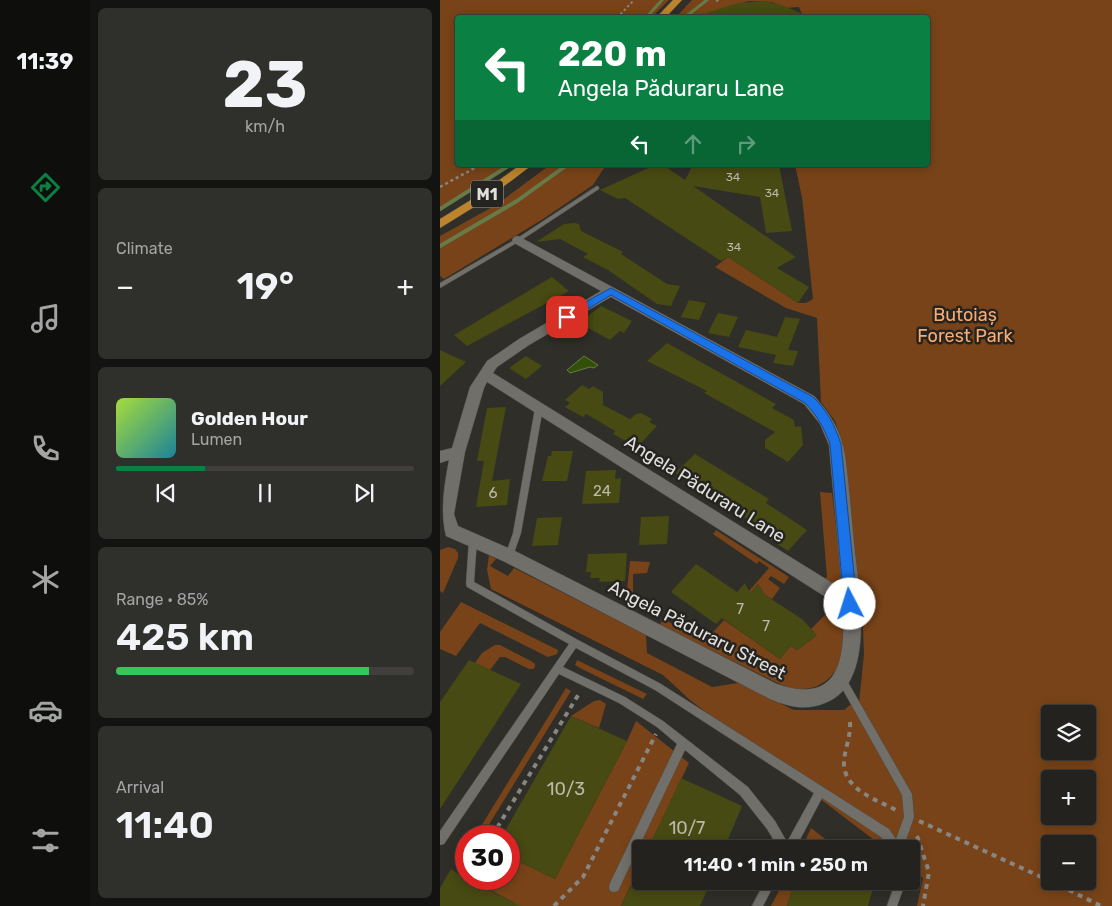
<!DOCTYPE html>
<meta charset="utf-8">
<style>
:root{--surface:#23221f;--page:#2f2f2c;--text:#f1f3f6;--muted:#a3a4a4;--line:#403f3d;--accent:#0b8043}
body{margin:0;font-family:Rubik,sans-serif;background:var(--page);color:var(--text);height:100vh;display:flex;flex-direction:column;font-size:19px;white-space:nowrap}
*{box-sizing:border-box;margin:0}
p{font-size:16px;color:var(--muted)}
.icon{flex:none;width:28px;height:28px;fill:none;stroke:currentColor;stroke-width:2;stroke-linecap:round;stroke-linejoin:round}
.map{position:relative;flex:1;overflow:hidden}
.details{display:flex;flex-direction:column;gap:8px;padding:8px;background:#131311;width:350px}
.details>*{flex:none}
.banner{position:absolute;left:15px;top:15px;width:475px;height:152px;border-radius:5px;box-shadow:0 2px 12px #0003,0 0 0 1px var(--line);background:#0b8043;color:#fff;overflow:hidden}
.controls{position:absolute;left:601px;top:705px;display:grid;gap:10px}
.controls a{display:grid;place-items:center;width:55px;height:55px;border-radius:5px;background:var(--surface);box-shadow:0 2px 12px #0003,0 0 0 1px var(--line);font-size:25px}
.speed{position:absolute;left:15px;top:825px;display:flex;gap:10px;font-size:25px;font-weight:700;text-align:center}
.speed>*{display:grid;place-content:center;width:65px;height:65px;border-radius:50%;background:var(--surface);box-shadow:0 2px 12px #0003,0 0 0 1px var(--line);line-height:1}
.speed .limit{border:8px solid #d22;background:#fff;color:#111}
.pin{position:absolute;display:grid;place-items:center;width:42px;height:42px;color:#fff;margin:-21px;border-radius:10px;box-shadow:0 2px 8px #0006}
.me{position:absolute;width:55px;margin:-28px;rotate:355deg;stroke-linejoin:round;filter:drop-shadow(0 0 4px #0008)}
.turn{display:flex;align-items:center;gap:18px;height:105px;padding:0 20px;font-size:22px}
.turn .icon{width:65px;height:65px;stroke-width:2.5}
.turn b{display:block;font-size:35px;line-height:42px}
.lanes{display:flex;align-items:center;height:48px;padding:0 20px;background:#0003;justify-content:center;gap:25px;direction:ltr}
.lanes .off{opacity:.35}
.big{font-size:38px;font-weight:600;line-height:1.1}
.details .card{flex:1;display:flex;flex-direction:column;justify-content:center;gap:8px;min-width:0;padding:0 18px;border-radius:8px;background:var(--page)}
.details .dial{align-items:center;gap:0}
.dial b{font-size:65px;line-height:1}
.song{display:flex;align-items:center;gap:15px}
.cover{width:60px;height:60px;border-radius:8px;background:linear-gradient(135deg,hsl(80 70% 55%),hsl(190 70% 35%))}
.played{height:5px;border-radius:2px;background:linear-gradient(90deg,var(--accent) 30%,var(--line) 30%)}
.keys{display:flex;justify-content:space-around;direction:ltr}
.heat{display:flex;justify-content:space-between;align-items:center;font-size:28px;direction:ltr}
.charge{height:8px;border-radius:4px;background:linear-gradient(90deg,#34c759 85%,var(--line) 0)}
.trip{position:absolute;left:192px;top:840px;width:288px;height:50px;border-radius:5px;background:var(--surface);box-shadow:0 2px 12px #0003,0 0 0 1px var(--line);font-weight:600;line-height:50px;text-align:center}
main{display:flex;flex:1;min-height:0}
.tabs{display:flex;flex-direction:column;width:90px;justify-content:space-around;align-items:center;background:#0e0e0c;color:var(--muted)}
.tabs .icon{width:35px;height:35px}
.tabs .current{color:var(--accent)}
.tabs b{font-size:22px;color:var(--text)}
.map>svg:first-child{display:block}
</style>
<main>
<nav class="tabs">
<b>11:39</b>
<svg class="icon current" aria-label="directions" viewBox="0 0 24 24"><path d="M12 3l9 9-9 9-9-9zM9 14v-3h6M13 9l2 2-2 2"/></svg>
<svg class="icon" aria-label="music" viewBox="0 0 24 24"><path d="M9 18V5l10-2v13"/><circle cx="6" cy="18" r="3"/><circle cx="16" cy="16" r="3"/></svg>
<svg class="icon" aria-label="phone" viewBox="0 0 24 24"><path d="M5 4h4l2 5-3 2q2 4 5 5l2-3 5 2v4C11 20 4 13 5 4z"/></svg>
<svg class="icon" aria-label="climate" viewBox="0 0 24 24"><path d="M12 3v18M4 7l16 10M4 17L20 7"/></svg>
<svg class="icon" aria-label="car" viewBox="0 0 24 24"><path d="M5 17H2v-5l4-1 3-4h7l3 4 3 1v5h-3M9 17h6M6 11h13"/><circle cx="7" cy="17" r="2"/><circle cx="17" cy="17" r="2"/></svg>
<svg class="icon" aria-label="filters" viewBox="0 0 24 24"><path d="M4 7h16M4 17h16"/><circle cx="9" cy="7" r="2"/><circle cx="15" cy="17" r="2"/></svg>
</nav>
<section class="details">
<div class="card dial"><b>23</b><p>km/h</p></div>
<div class="card"><p>Climate</p>
<div class="heat"><a>−</a><b class="big">19°</b><a>+</a></div>
</div>
<div class="card">
<div class="song"><i class="cover"></i><div><b>Golden Hour</b><p>Lumen</p></div></div>
<div class="played"></div>
<div class="keys"><svg class="icon" aria-label="previous" viewBox="0 0 24 24"><path d="M18 5L8 12l10 7zM5 5v14"/></svg><svg class="icon" aria-label="pause" viewBox="0 0 24 24"><path d="M8 5v14M16 5v14"/></svg><svg class="icon" aria-label="next" viewBox="0 0 24 24"><path d="M6 5l10 7-10 7zM19 5v14"/></svg></div>
</div>
<div class="card"><p>Range · 85%</p><b class="big">425 km</b><div class="charge"></div></div>
<div class="card"><p>Arrival</p><b class="big">11:40</b></div>
</section>
<div class="map">
<svg width="672" height="906" viewBox="0 0 672 906">
<rect width="100%" height="100%" fill="#2f2e29"/>
<path fill="#784318" fill-rule="evenodd" d="M0,0H229L212,17L18,18V165H71L0,211Z
M252,0H672V906H477L483,878L471,869V849H446L250,700L223,675L51,589L47,570L49,555L56,559L50,566L68,576L74,568L206,635L207,653L272,687L298,683L354,710H404L416,700L419,703L424,654L422,606L401,441L395,421L381,402L377,318L346,308L275,267L288,257L358,303H366L373,299L362,197L355,165H488V18L363,17L359,7L346,8L332,2L309,1L290,6L272,17H236ZM610,714H648V751H610ZM610,779H648V816H610ZM610,844H648V881H610Z
M110,165H166L153,185L103,219L4,279L0,276V236L56,205Z
M380,492L392,493L402,576L401,582L396,585H389L382,581L387,577Z
M276,530L349,577L344,584L331,576L328,579L340,588L332,599L325,595L318,584L310,593L309,591L329,568L319,561L317,564L273,534Z
M8,547L15,549L18,553V558L3,593L0,591V550Z
M190,561L210,562L207,573L193,574V606L189,609L186,600Z
M21,602L118,650L117,654L108,657L40,623L16,656L0,649V632Z
M395,608C421,643 393,706 342,685L220,625L222,620H225L265,641L284,620L340,659L351,646L357,650L376,636L371,629L389,611Z
M55,645H60L91,661L95,664V667L93,669H89L65,657H60L50,670L35,663L42,653Z
M137,660L207,694L203,699L142,669L135,665Z
M126,688L131,691L42,836H35Z
M160,700L166,704L159,728L131,716L154,701Z
M196,721L249,763L208,849H201V863L181,906H71L73,902L37,883L39,879H69V857L115,879L187,741Z
M371,828L398,849H361Z
M344,881H355L347,906H331Z"/>
<path fill="#335009" stroke="#677b49" d="M144,356L158,365L154,368L150,367L130,373L127,370Z"/>
<g fill="none" stroke-linecap="round" stroke-linejoin="round">
<path stroke="#677b49" stroke-width="3" d="M206,18L222,0
M244,18L267,0"/>
<path stroke="#677b49" stroke-width="4" d="M0,209L70,165
M0,246L77,201L127,165"/>
</g>
<path fill="#474a12" d="M324,1L339,4L363,14L325,18H262L261,15L298,3Z
M215,165H223L245,180L253,165H339L352,231L326,233L320,197L253,186L356,257L337,268L369,287L358,303L288,257L281,261L185,198L178,199L160,190Z
M134,223L139,224L141,231L183,252L181,254L227,284L240,286L231,306L217,304L168,270L143,257L148,254L120,239L96,242L124,224Z
M112,277L129,291L27,346L14,335Z
M249,300L266,303L259,320L241,317Z
M161,306L192,321L184,333L180,331L170,340L139,323Z
M278,313L298,317L289,337L268,333Z
M345,317L360,319L348,350L358,351L353,366L333,363L336,355L298,347L306,330L337,337Z
M227,343L336,404L332,408L354,420L355,427L361,426L363,445L348,462L325,448V440L335,432L264,393L267,391L207,361Z
M0,350L26,362L0,386Z
M86,356L102,366L86,379L69,368Z
M142,385L149,389L153,386L163,392V405L190,419L196,414L201,413L212,419L209,422L217,426L201,443L196,440L191,444L173,434L175,431L160,422L146,414L143,417L125,407L130,403L125,400Z
M66,407L52,481L70,479L67,505L36,507L44,461H37L47,408Z
M112,451H133L127,481H102L108,456H111Z
M255,454L329,499L326,503L367,530L348,551L324,535L328,532L235,473Z
M176,470L175,479L181,478L179,503L142,504L146,471Z
M229,516L227,544L199,545L201,517Z
M122,517L118,545L92,546L97,518Z
M187,553L185,581L159,582L160,578H150L151,572H146L148,554Z
M256,564L297,592L305,583L310,593L318,584L325,595L362,619L377,635L357,650L351,646L340,659L282,618L276,624L231,592Z
M29,660L81,684L0,809V702Z
M131,716L187,741L115,879L69,857V836H62Z
M241,778L302,806L284,849H208Z
M11,869L26,879L81,906H0V888Z
M193,881H271L260,906H181Z
M355,881H435L428,906H347Z"/>
<g fill="none" stroke-linecap="round" stroke-linejoin="round">
<defs>
<path id="lane" d="M157,186L159,187V189L80,241L0,288V283L76,239Z
M99,405L103,408L81,533L73,556L72,559L69,560L66,559L65,556L73,533L95,408Z
M33,537L36,538L37,540L34,582L138,640L221,684L449,829L456,839L464,817L462,795L399,683L397,680L399,677L402,676L405,677L472,794L474,817L463,849H451L441,837L382,798L355,849H339L327,829L300,795L245,750L178,891L174,892L170,891L169,887L170,883L237,744L217,727L179,703L119,674L4,844L0,845V831L129,644L27,587L26,584L29,540L30,538ZM136,648L215,690L374,793L347,842L335,821L308,787L223,721L185,697L123,667Z
M325,881H336L323,906H312Z
M456,881H466L457,906H447Z"/>
<path id="street" d="M78,236L374,396C390,413 401,431 405,455C409,483 411,513 414,542C418,586 438,683 385,703C366,711 349,707 330,699L63,561L6,536C0,511 4,486 9,460L0,463V451L12,448L30,387L47,361L79,339L161,291L74,243L72,240L74,237ZM171,297L364,404L380,424L389,445L402,589L53,373L57,367L89,345ZM47,382L403,608C405,657 401,706 337,684L75,551L18,526L14,514L25,452L44,388Z"/>
<path id="highway" d="M233,0H242L225,18H216Z
M80,165H92L47,199L0,228V219L39,195Z"/>
</defs>
<use href="#lane" stroke="#4c4b47" stroke-width="1"/>
<use href="#street" stroke="#4c4b47" stroke-width="1"/>
<use href="#highway" stroke="#4c4b47" stroke-width="1"/>
<path stroke="#878682" stroke-width="2" stroke-dasharray="2.5 2.5" stroke-linecap="butt" d="M276,0L280,2
M177,18L194,0"/>
<path stroke="#878682" stroke-width="2.5" stroke-dasharray="3 3" stroke-linecap="butt" d="M0,187L40,165"/>
<path stroke="#878682" stroke-width="4" stroke-dasharray="5 5" stroke-linecap="butt" d="M410,722C411,736 405,748 404,761C402,789 437,800 456,810
M479,821L610,881
M52,836L140,692
M477,836L489,872L483,906
M611,881L661,906
M114,906L143,877L216,734"/>
<use href="#lane" fill="#716f6a" fill-rule="evenodd"/>
<use href="#street" fill="#716f6a" fill-rule="evenodd"/>
<use href="#highway" fill="#bc842c" fill-rule="evenodd"/>
</g>
<path fill="#1a73e8" stroke="#114b97" d="M171,288L373,397C387,410 395,426 401,444L417,604L415,609L410,610L406,609L404,604L390,444C384,428 377,415 365,403L171,295L131,319H124V314Z"/>
<g text-anchor="middle" stroke-width="5" stroke-linejoin="round" paint-order="stroke">
<g font-size="12" fill="#babaaa">
<text x="293" y="181">34</text>
<text x="332" y="197">34</text>
<text x="294" y="251">34</text>
</g>
<g font-size="15" fill="#babaaa">
<text x="162" y="496">24</text>
<text x="53" y="498">6</text>
<text x="300" y="614">7</text>
<text x="326" y="631">7</text>
</g>
<rect fill="#262420" stroke="#a9a8a4" stroke-width="1" x="31" y="180.5" width="32" height="27" rx="4"/>
<g font-size="16" font-weight="bold" fill="#e1e0dd">
<text x="47" y="200">M1</text>
</g>
<g font-size="18" fill="#fdab6e" stroke="#262420">
<text x="525" y="321">Butoiaș<tspan x="525" dy="21">Forest Park</tspan></text>
</g>
<g font-size="18" fill="#e1e0dd" stroke="#262420">
<text transform="translate(265 489) rotate(32)" y="6">Angela Păduraru Lane</text>
<text transform="translate(257 630) rotate(27)" y="6">Angela Păduraru Street</text>
</g>
<g font-size="18" fill="#babaaa">
<text x="126" y="795">10/3</text>
<text x="247" y="834">10/7</text>
</g>
</g>
</svg>
<div class="controls">
<a><svg class="icon" aria-label="layers" viewBox="0 0 24 24"><path d="M12 4l9 5-9 5-9-5zM3 14l9 5 9-5"/></svg></a>
<a>+</a>
<a>−</a>
</div>
<div class="speed"><div class="limit">30</div></div>
<div class="pin" style="left:127px;top:317px;background:#d93025"><svg class="icon" aria-label="arrive" viewBox="0 0 24 24"><path d="M6 21V4h12l-3 4 3 4H6"/></svg></div>
<svg class="me" style="left:410px;top:604px" viewBox="-20 -20 40 40"><circle r="19" fill="#fff"/><path d="M0-13L10 11 0 6-10 11z" fill="#1a73e8"/></svg>
<div class="trip">11:40 · 1 min · 250 m</div>
<div class="banner">
<div class="turn"><svg class="icon" aria-label="left" viewBox="0 0 24 24"><path d="M17 20v-9H6M10 6l-5 5 5 5"/></svg><div><b>220 m</b>Angela Păduraru Lane</div></div>
<div class="lanes"><svg class="icon" aria-label="left" viewBox="0 0 24 24"><path d="M17 20v-9H6M10 6l-5 5 5 5"/></svg><svg class="icon off" aria-label="ahead" viewBox="0 0 24 24"><path d="M12 20V5M6 11l6-6 6 6"/></svg><svg class="icon off" aria-label="right" viewBox="0 0 24 24"><path d="M7 20v-9h11M14 6l5 5-5 5"/></svg></div>
</div>
</div>
</main>
